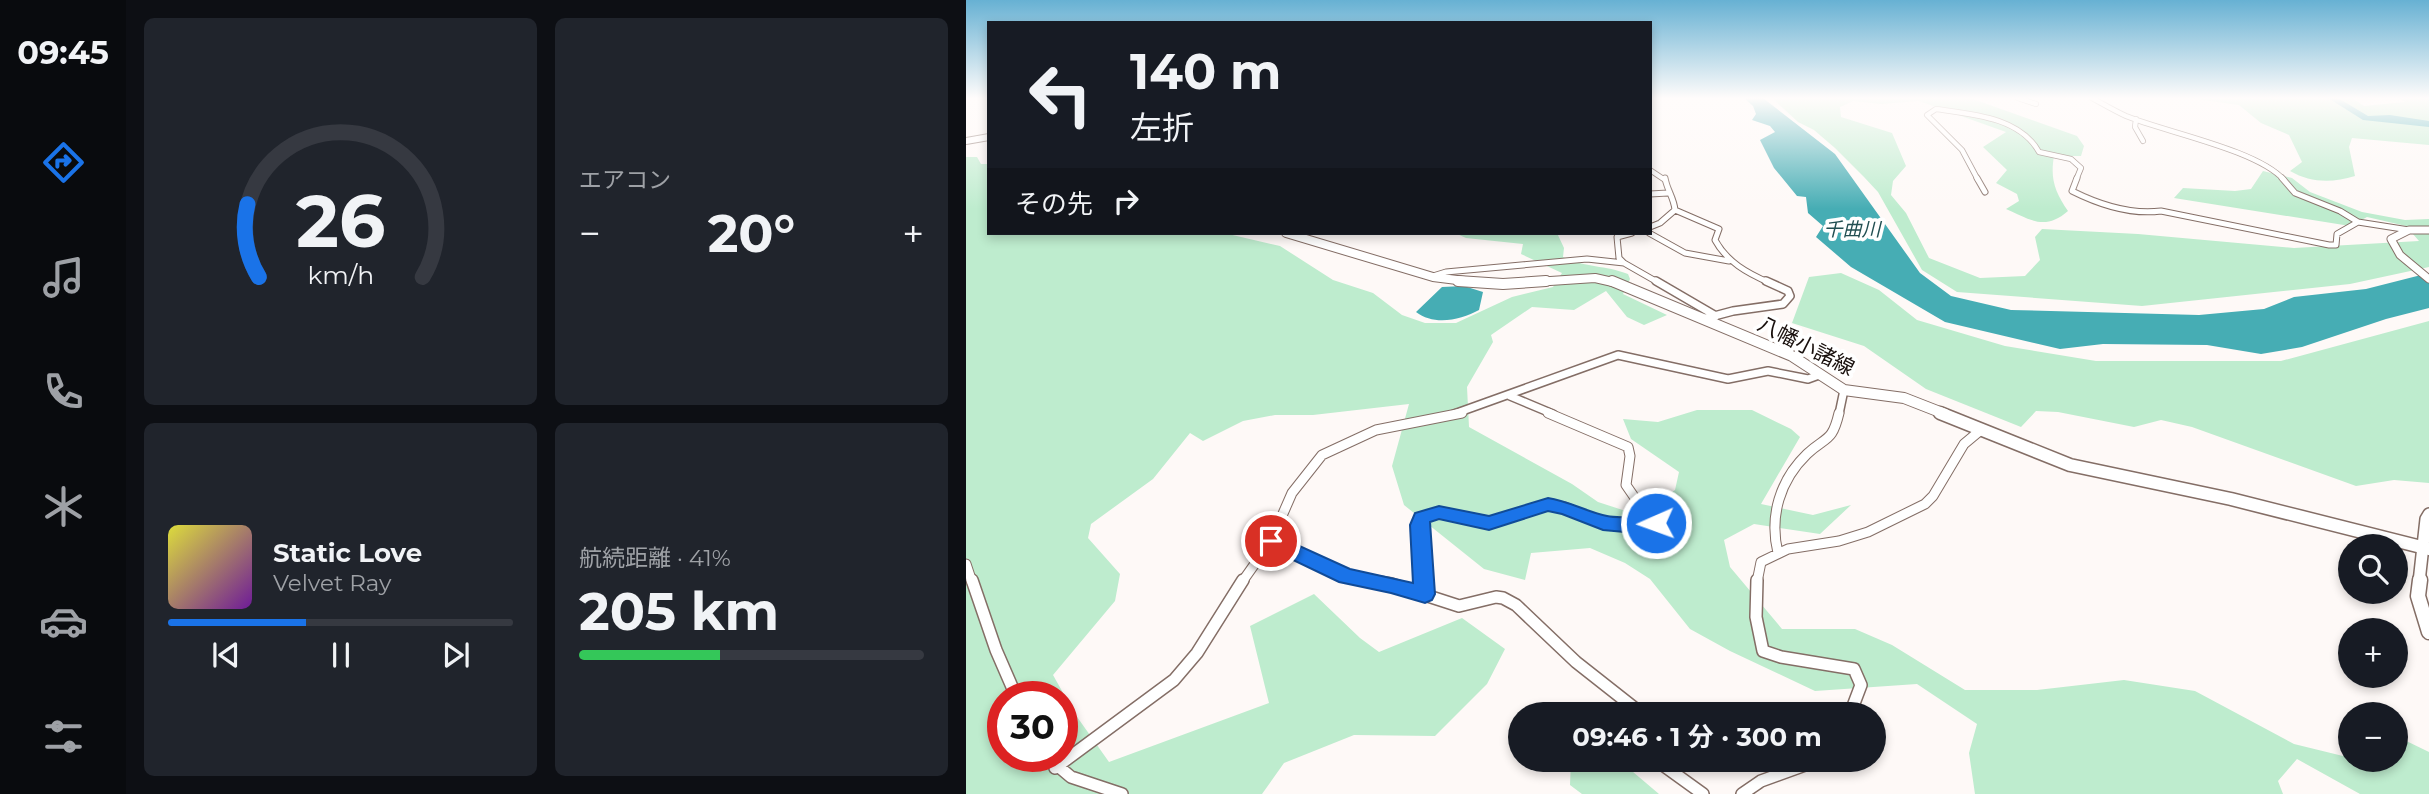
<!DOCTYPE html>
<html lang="ja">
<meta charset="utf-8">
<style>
:root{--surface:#171b24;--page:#20242c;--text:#f1f3f6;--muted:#9ea1a6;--line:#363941;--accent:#1a73e8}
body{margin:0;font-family:Montserrat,"Noto Sans JP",sans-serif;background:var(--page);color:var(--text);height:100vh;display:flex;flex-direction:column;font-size:26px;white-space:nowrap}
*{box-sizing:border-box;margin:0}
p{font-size:23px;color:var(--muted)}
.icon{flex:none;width:38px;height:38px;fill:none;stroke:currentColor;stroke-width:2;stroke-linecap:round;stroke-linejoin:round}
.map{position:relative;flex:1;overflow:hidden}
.side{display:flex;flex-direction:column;gap:18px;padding:18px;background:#0d0f14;width:840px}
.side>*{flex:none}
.hud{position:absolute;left:21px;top:21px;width:665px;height:214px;border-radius:0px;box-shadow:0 4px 10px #0003;background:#171b24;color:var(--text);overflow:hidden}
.controls{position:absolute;left:1372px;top:534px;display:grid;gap:14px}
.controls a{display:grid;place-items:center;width:70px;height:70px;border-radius:50%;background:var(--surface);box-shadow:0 4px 10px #0003;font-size:35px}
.speed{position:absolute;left:21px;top:681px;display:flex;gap:14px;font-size:35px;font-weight:700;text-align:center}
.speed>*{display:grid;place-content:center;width:91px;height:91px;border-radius:50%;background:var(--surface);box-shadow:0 4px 10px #0003;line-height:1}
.speed .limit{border:10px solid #d22;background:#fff;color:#111}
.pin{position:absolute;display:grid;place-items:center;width:60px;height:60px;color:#fff;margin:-30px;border:4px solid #fff;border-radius:50%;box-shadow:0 2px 7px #0007}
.me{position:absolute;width:77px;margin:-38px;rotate:268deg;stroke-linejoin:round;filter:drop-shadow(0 0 5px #0008)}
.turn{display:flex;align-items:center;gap:24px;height:147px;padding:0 28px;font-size:32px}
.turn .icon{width:91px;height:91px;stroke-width:2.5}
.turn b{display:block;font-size:49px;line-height:60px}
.then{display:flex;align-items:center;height:66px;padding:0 28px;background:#0003;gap:14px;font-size:26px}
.big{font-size:52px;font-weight:700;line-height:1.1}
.side .card{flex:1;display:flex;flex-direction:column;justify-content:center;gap:10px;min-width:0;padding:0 24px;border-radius:10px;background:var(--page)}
.side .dial{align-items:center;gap:0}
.dial svg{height:182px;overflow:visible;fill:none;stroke:var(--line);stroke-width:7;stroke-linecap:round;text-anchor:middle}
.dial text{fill:var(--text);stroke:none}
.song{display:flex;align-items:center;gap:21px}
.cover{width:84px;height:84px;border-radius:10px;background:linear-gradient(135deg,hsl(60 70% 55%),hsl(280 70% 35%))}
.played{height:7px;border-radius:4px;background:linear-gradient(90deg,var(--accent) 40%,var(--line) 40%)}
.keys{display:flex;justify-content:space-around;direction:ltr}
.heat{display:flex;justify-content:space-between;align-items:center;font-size:38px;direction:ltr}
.charge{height:10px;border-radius:5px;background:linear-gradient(90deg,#34c759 41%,var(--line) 0)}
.side .tiles{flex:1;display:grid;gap:18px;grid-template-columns:repeat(2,1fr)}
.trip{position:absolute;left:542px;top:702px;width:378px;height:70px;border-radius:35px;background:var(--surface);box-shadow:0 4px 10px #0003;font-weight:700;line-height:70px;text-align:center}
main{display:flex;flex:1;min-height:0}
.dock{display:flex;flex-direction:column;width:126px;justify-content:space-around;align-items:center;background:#090b0e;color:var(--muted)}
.dock .icon{width:49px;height:49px}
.dock .on{color:var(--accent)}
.dock b{font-size:32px;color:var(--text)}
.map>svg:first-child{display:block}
</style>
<main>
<nav class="dock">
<b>09:45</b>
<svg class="icon on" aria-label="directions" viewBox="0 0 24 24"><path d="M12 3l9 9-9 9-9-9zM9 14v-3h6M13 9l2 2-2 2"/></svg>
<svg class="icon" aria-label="music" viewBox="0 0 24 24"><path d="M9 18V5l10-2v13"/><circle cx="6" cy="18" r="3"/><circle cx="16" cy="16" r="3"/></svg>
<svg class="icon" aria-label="phone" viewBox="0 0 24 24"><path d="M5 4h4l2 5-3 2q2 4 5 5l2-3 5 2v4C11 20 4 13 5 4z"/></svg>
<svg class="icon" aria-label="climate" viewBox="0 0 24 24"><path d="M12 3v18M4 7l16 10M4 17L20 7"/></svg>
<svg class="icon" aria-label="car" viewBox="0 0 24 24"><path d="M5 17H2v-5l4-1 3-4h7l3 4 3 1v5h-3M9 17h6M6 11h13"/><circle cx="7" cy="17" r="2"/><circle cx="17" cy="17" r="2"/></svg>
<svg class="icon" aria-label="filters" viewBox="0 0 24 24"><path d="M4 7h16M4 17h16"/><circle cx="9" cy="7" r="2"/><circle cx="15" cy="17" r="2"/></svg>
</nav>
<section class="side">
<div class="tiles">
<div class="card dial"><svg viewBox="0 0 100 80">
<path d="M14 69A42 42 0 1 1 86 69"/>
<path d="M14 69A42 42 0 0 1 9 37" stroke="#1a73e8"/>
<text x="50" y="56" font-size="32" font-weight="700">26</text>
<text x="50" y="72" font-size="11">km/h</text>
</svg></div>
<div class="card"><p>エアコン</p>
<div class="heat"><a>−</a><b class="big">20°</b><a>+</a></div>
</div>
<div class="card">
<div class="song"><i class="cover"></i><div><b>Static Love</b><p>Velvet Ray</p></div></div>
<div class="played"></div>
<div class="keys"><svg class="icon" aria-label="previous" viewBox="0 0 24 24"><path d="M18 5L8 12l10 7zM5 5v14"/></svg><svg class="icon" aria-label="pause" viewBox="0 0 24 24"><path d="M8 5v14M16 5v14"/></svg><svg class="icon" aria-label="next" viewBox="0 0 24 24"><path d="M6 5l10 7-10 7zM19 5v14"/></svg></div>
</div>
<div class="card"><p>航続距離 · 41%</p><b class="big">205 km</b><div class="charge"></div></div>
</div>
</section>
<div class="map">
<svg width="1463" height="794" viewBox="0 0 1463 794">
<rect width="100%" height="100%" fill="#fef9f7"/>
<path fill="#beecce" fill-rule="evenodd" d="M806,98H1004L1111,136L1118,146L1115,156H1088C1084,179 1089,192 1102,211C1079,231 1065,220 1040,209L1053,201L1051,194L1030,183L1041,170L1017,147L1040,132L953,101L915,104L887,101L874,107L875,117L926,133L940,166L927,181L925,195L940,213L963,258L1014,278L1059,276L1074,260L1069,237L1076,229L1172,234L1328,248L1453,241L1440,226L1401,217L1384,226L1208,198L1217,188L1269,191L1285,189L1297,171L1326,178L1344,192L1396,212L1439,220L1463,219V267L1384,284L1176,306L991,292L956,270L912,192L898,177L869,148L848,130L832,122Z
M1223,98H1386L1398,106L1439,102L1433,98H1463V145L1386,138L1383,147L1389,176C1366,183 1345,183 1324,171L1336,162L1323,135L1295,123L1273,105Z
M0,157H11L15,164H23V233H258L314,246L367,280L407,293L436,315L459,323H490L546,297L587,287L596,273L555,254L557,244L500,238L489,233H591L598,248L597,257C620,268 639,265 662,274L664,279L657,294L701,315L678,325L661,317L640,291L608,310L566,307L525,335L527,342L501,387L503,427L606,484L632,502L672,515L709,490L713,472L665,439L657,419L692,422L731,410H786L825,429L834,437L795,504L847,515L885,505L854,534L788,524L758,540L764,567L816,629H889L926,645L999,690H1071L1158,680L1229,691L1328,744L1377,756L1384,744V760H1430V736L1463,752V794H1394L1331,759L1312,781L1317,794H1009L1003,753L1011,724L951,684L849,691L764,651L724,629L684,579L659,563L624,548L565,553L559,580L518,569L438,505L426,466L443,404L347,415H309L277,421L237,441L224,433L187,479L125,524L122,538L154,574L149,601L87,675L109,714L143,762L303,703L284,626L348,594L394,638L413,652L496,618L539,649L521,684L469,736L388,735L318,763L296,794H0ZM37,696H96V756H37Z
M875,273L913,290L951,320L1039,346L1130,361H1315L1463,321V483L1428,480L1390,486L1226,427L1195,420L1168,427L1092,412L1070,411L1055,427L960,389L898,346L826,323L843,277Z
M605,760H658L660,766L693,794H616L604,785Z"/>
<path fill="#46adb4" d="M778,98H797L869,154L954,273L985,296L1045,310L1233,315L1298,309L1328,297L1400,289L1463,273V308L1420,319L1336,347L1295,354L1241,345L1137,344L1094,349L979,322L885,267L850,237L857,226L842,213L840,197L831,196L808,168L794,140L809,132L804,126L786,120L790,114L787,106Z
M498,286L517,292L513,310C495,320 468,326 450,312L476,287Z"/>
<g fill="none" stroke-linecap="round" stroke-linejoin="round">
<path fill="#46adb4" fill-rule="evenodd" d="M1362,98H1372L1402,116L1424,115L1463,121V127L1397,120Z"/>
<defs>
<path id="minor-far4" d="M1052,98L1070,104
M1126,98C1137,104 1149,111 1160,116C1199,132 1292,150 1318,180
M1170,119L1169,127L1177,141
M684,170L699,180
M1012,180L996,150L961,115L970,109C1005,114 1054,117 1073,152L1105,159L1115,168L1110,180"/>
<path id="minor-far3" d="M699,178C701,190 708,198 709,210L753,229L749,240C761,262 781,273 804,283
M1011,178L1019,192
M1111,178L1106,191C1134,205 1164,215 1195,211L1363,245H1370L1371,234L1392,222
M1316,178L1329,193L1374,211L1392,222L1443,230
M684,194L702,193
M684,227L694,223L709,210
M683,233L719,253L763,261
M658,263L653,258L651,237L666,233
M467,276L480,272L621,259L658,263L693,283"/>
<path id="minor-far2" d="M690,281L750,316
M737,319L767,311L817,304L824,296L822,291L800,281
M544,396L587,414
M488,414L652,355L762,379L802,371L842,379L853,375
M873,414L878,390"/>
<path id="minor-far1" d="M305,541L380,577L411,582
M812,553C803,516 814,480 841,454C860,436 866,443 873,413
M0,564L6,582
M276,582L305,541L326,493L356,455L410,430L496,413
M458,582L453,525L455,518L473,512L523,523L582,505L599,507L637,523L670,526L690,523L691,518L671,501L660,485L664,456L662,447L582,413
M791,582L795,562L822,549L873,541L902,532L959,504L967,496L998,444L1016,429"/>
<path id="minor" d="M6,580L30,650L50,696
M399,580L425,584L493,606L530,597L537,598L550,605L610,662L676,714
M458,580L459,594
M791,580L790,617L797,651L815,657L888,669L895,685L884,714
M80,756L105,777L156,794
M690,760L737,794
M89,768L208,680L231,653L277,580
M776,794L795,781L853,760"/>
<path id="tertiary-far2" d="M1463,230H1443L1425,239L1434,255L1463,279"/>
<path id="tertiary-far1" d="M1453,582L1460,519L1463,514"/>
<path id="tertiary" d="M1454,580L1452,596L1463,632"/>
<path id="secondary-far3" d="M0,141L23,137"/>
<path id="secondary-far2" d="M320,233L467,277L515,283
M554,283L629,278L651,283"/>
<path id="secondary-far1" d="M492,281L537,284L580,281
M646,281L826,356L878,390L938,398L979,414"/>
<path id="secondary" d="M974,413L1104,465L1265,499L1463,549"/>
</defs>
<use href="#minor-far4" stroke="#846e66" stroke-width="6"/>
<use href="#minor-far3" stroke="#846e66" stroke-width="7"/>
<use href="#minor-far2" stroke="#846e66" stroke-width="10"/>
<use href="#minor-far1" stroke="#846e66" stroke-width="11"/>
<use href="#minor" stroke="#846e66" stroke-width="14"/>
<use href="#tertiary-far2" stroke="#846e66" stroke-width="9"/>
<use href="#tertiary-far1" stroke="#846e66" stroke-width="14"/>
<use href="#tertiary" stroke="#846e66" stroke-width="17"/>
<use href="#secondary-far3" stroke="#846e66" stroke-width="8"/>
<use href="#secondary-far2" stroke="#846e66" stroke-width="10"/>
<use href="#secondary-far1" stroke="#846e66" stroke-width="12"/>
<use href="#secondary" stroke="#846e66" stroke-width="15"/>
<use href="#minor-far4" stroke="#fff" stroke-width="4.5"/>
<use href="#minor-far3" stroke="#fff" stroke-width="5"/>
<use href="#minor-far2" stroke="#fff" stroke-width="7"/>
<use href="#minor-far1" stroke="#fff" stroke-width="9"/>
<use href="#minor" stroke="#fff" stroke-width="11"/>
<use href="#tertiary-far2" stroke="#fff" stroke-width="7"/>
<use href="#tertiary-far1" stroke="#fff" stroke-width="11"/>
<use href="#tertiary" stroke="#fff" stroke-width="14"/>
<use href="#secondary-far3" stroke="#fff" stroke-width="6"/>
<use href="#secondary-far2" stroke="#fff" stroke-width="8"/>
<use href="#secondary-far1" stroke="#fff" stroke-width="10"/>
<use href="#secondary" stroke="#fff" stroke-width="12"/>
</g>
<linearGradient id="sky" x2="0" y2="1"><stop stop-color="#67b1d3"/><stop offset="0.47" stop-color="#fffcfb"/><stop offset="1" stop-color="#fffcfb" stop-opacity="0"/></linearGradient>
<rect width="1463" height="209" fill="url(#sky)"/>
<path fill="#1a73e8" stroke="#114b97" stroke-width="2" d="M582,498C603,501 621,512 641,516C659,520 680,513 697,518L699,523L697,528L670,533L637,530L596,514L582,511L523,530L473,519L464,522L469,594L466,600L459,603L425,593L373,582L298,546L295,541L298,535L305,533L384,569L447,583L444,525L449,513L473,506L523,516Z"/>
<g text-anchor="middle" stroke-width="7" stroke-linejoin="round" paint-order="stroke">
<g font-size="19" font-style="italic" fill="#224f52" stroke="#fff">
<text x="886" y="236">千曲川</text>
</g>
<g font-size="21" fill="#180f0c" stroke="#fff">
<text transform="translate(840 346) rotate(27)" y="7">八幡小諸線</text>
</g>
</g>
</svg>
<div class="controls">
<a><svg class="icon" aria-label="search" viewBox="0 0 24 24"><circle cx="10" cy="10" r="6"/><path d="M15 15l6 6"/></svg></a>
<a>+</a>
<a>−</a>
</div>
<div class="speed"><div class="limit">30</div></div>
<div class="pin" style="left:305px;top:541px;background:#d93025"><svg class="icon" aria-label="arrive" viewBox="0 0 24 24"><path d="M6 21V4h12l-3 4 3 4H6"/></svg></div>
<svg class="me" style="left:690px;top:523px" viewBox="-20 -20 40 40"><circle r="17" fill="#1a73e8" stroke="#fff" stroke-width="3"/><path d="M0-11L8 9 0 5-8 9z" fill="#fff"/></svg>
<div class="trip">09:46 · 1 分 · 300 m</div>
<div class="hud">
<div class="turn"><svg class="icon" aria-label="left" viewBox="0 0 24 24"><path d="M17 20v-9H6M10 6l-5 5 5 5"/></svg><div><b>140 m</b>左折</div></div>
<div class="then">その先<svg class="icon" aria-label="right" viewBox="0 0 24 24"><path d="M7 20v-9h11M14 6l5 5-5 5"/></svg></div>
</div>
</div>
</main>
